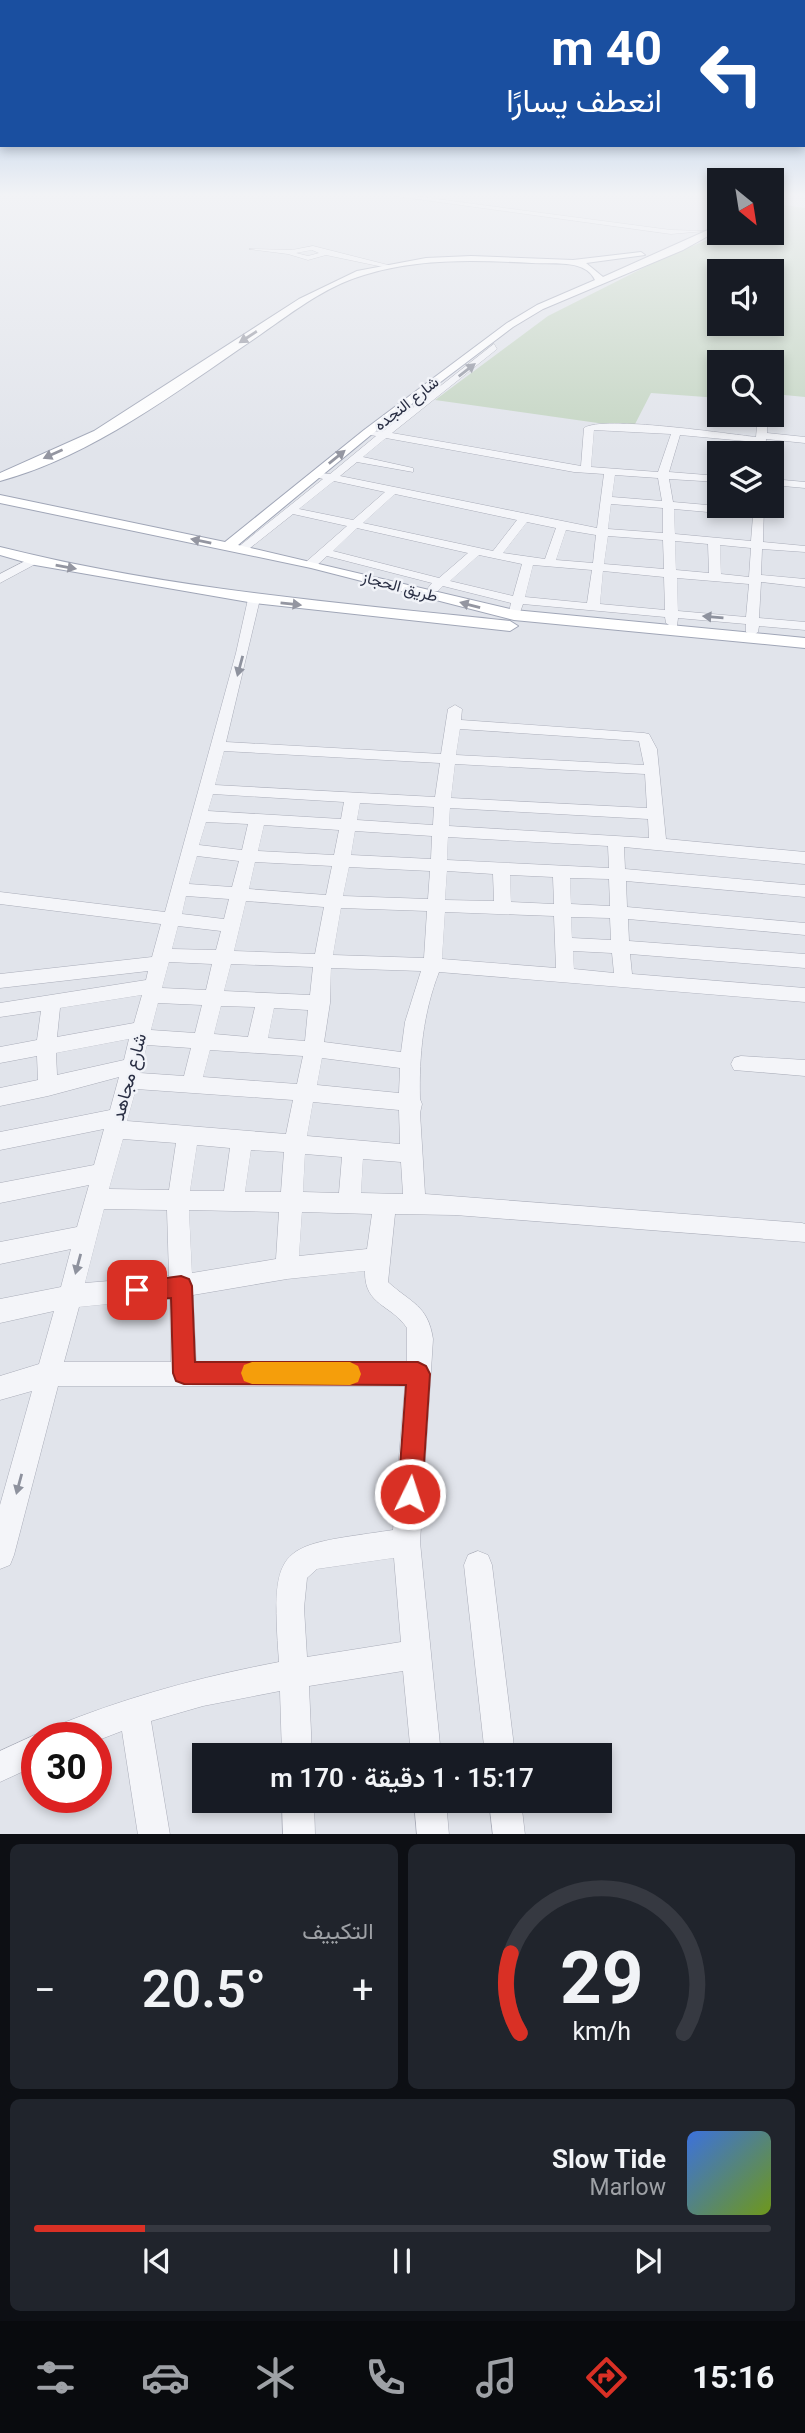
<!DOCTYPE html>
<html lang="ar">
<meta charset="utf-8">
<style>
:root{--surface:#171b24;--page:#20242c;--text:#f1f3f6;--muted:#9ea1a6;--line:#363941;--accent:#d93025}
body{margin:0;font-family:Roboto,Vazirmatn,sans-serif;background:var(--page);color:var(--text);direction:rtl;height:100vh;display:flex;flex-direction:column;font-size:26px;white-space:nowrap}
*{box-sizing:border-box;margin:0}
p{font-size:23px;color:var(--muted)}
.icon{flex:none;width:38px;height:38px;fill:none;stroke:currentColor;stroke-width:2;stroke-linecap:round;stroke-linejoin:round}
.map{position:relative;height:1834px;overflow:hidden;direction:ltr}
.drawer{display:flex;flex-direction:column;gap:10px;padding:10px;background:#0d0f14;flex:1}
.drawer>*{flex:none}
.banner{position:absolute;left:0px;top:0px;width:805px;height:147px;box-shadow:0 4px 10px #0003;direction:rtl;background:#1a4fa0;color:#fff;overflow:hidden}
.needle{width:46px;rotate:150deg}
.fabs{position:absolute;left:707px;top:168px;display:grid;gap:14px}
.fabs a{display:grid;place-items:center;width:77px;height:77px;border-radius:0px;background:var(--surface);box-shadow:0 4px 10px #0003;font-size:35px}
.speed{position:absolute;left:21px;top:1722px;display:flex;gap:14px;font-size:35px;font-weight:700;text-align:center}
.speed>*{display:grid;place-content:center;width:91px;height:91px;border-radius:50%;background:var(--surface);box-shadow:0 4px 10px #0003;line-height:1}
.speed .limit{border:10px solid #d22;background:#fff;color:#111}
.pin{position:absolute;display:grid;place-items:center;width:60px;height:60px;color:#fff;margin:-30px;border-radius:14px;box-shadow:0 4px 10px #0006}
.me{position:absolute;width:77px;margin:-38px;rotate:4deg;stroke-linejoin:round;filter:drop-shadow(0 0 5px #0008)}
.turn{display:flex;align-items:center;gap:24px;height:147px;padding:0 28px;font-size:32px}
.turn .icon{width:91px;height:91px;stroke-width:2.5}
.turn b{display:block;font-size:49px;line-height:60px}
.big{font-size:52px;font-weight:600;line-height:1.1}
.drawer .tile{flex:1;display:flex;flex-direction:column;justify-content:center;gap:10px;min-width:0;padding:0 24px;border-radius:10px;background:var(--page)}
.drawer .dial{align-items:center;gap:0}
.dial svg{height:182px;overflow:visible;fill:none;stroke:var(--line);stroke-width:7;stroke-linecap:round;text-anchor:middle}
.dial text{fill:var(--text);stroke:none}
.song{display:flex;align-items:center;gap:21px}
.cover{width:84px;height:84px;border-radius:10px;background:linear-gradient(135deg,hsl(220 70% 55%),hsl(80 70% 35%))}
.played{height:7px;border-radius:4px;background:linear-gradient(90deg,var(--accent) 15%,var(--line) 15%)}
.keys{display:flex;justify-content:space-around;direction:ltr}
.heat{display:flex;justify-content:space-between;align-items:center;font-size:38px;direction:ltr}
.drawer .tiles{flex:1;display:grid;gap:10px;grid-template-columns:1fr 1fr}
.tile:last-child{grid-column:span 2}
.trip{position:absolute;left:192px;top:1743px;width:420px;height:70px;border-radius:0px;background:var(--surface);box-shadow:0 4px 10px #0003;font-weight:600;line-height:70px;text-align:center;direction:rtl}
.menu{display:flex;height:112px;justify-content:space-around;align-items:center;background:#090b0e;color:var(--muted)}
.menu .icon{width:49px;height:49px}
.menu .selected{color:var(--accent)}
.menu b{font-size:32px;color:var(--text)}
.map>svg:first-child{display:block}
</style>
<div class="map">
<svg width="805" height="1835" viewBox="0 0 805 1835">
<rect width="100%" height="100%" fill="#e1e4eb"/>
<path fill="#c4d5c2" fill-rule="evenodd" d="M776,204L805,208V397L774,394L772,362H719V398L651,393L633,428L435,400L548,316L667,256L725,233H772V206ZM719,271H772V324H719Z"/>
<g fill="none" stroke-linecap="round" stroke-linejoin="round">
<defs>
<path id="minor" d="M395,196H414L671,230L705,231L671,234Z
M313,246L392,266L388,268L326,255L308,260L288,254L249,249L292,250ZM312,250L319,253L308,256L296,253Z
M494,344L497,349L392,433L581,466L584,428C602,415 728,434 756,437L758,415H768L767,433L805,437V443L766,439L765,453H755L756,442L680,435L669,472L719,476V482L669,479L673,502L753,509L754,506H764L763,542L805,546V552L762,549L761,575L805,579V587L761,582L759,618L805,622V630L759,626L758,632L752,636L746,632V624L678,618L677,626L672,627L666,623L665,617L523,604L519,615L515,616L509,612L511,603L443,586L438,591H430L428,588L432,583L327,556L315,567H307V561L347,526L293,514L245,552H237V548L323,479L312,476V472L330,474L376,436L365,434V430L382,432ZM594,430L671,434L658,472L591,467ZM386,438L574,472L604,474L597,528L340,476L357,462L413,472V468L363,457ZM615,475L658,478L662,501L612,497ZM334,481L385,492L353,520L299,509ZM395,494L517,520L493,551L363,523ZM611,504L663,508V533L608,529ZM674,509L753,516L751,541L675,534ZM527,522L556,528L545,559L503,553ZM357,528L468,553L439,578L333,551ZM566,530L596,535L593,563L556,560ZM608,536L663,540L664,569L604,564ZM675,541L708,544L709,573L676,570ZM720,545L751,548L749,577L721,574ZM479,555L522,564L513,596L450,581ZM533,565L592,570L587,603L525,597ZM603,571L664,577L665,610L600,604ZM677,578L749,584L746,617L678,611Z
M772,479L805,482V488L772,485Z
M31,558L41,561L0,583V574Z
M254,595L260,599L226,742L441,754L448,709L455,705L462,709L461,720L644,733L649,734L657,749L666,839L805,852V864L624,847L625,869L805,885V897L626,881L627,907L805,923V935L628,919L629,941L805,954V968L630,954L632,974L805,988V1002L439,972C423,1013 419,1055 420,1099L422,1104L420,1113L425,1194L802,1223L805,1224V1242L455,1215L395,1214L388,1282C411,1303 428,1305 433,1339L420,1542L441,1755H411L403,1671L309,1686L312,1755H282L280,1691L203,1706L151,1721L170,1835H138L122,1731L96,1741V1738H49L53,1727C127,1697 200,1677 279,1662C270,1540 279,1547 393,1530L405,1386H58L14,1555L10,1565L0,1569V1505L32,1391L0,1400V1376L39,1364L54,1311L0,1323V1299L61,1287L71,1249L0,1264V1242L77,1227L89,1185L0,1203V1183L94,1165L104,1129L0,1150V1132L110,1110L119,1077L48,1096L0,1106V1088L38,1080L37,1056L0,1063V1047L37,1040L41,1011L0,1017V1003L146,980L148,971L0,988V974L152,957L161,924L0,904V892L165,912L236,653L248,599ZM460,729L639,741L644,765L456,755ZM224,751L440,763L435,797L215,785ZM455,764L645,774L647,808L451,798ZM213,794L344,802L341,819L208,811ZM360,803L434,807L433,825L357,820ZM450,808L648,819L649,838L449,826ZM206,822L248,824L242,850L199,845ZM264,825L339,830L334,855L258,851ZM355,831L432,836L431,859L351,855ZM448,837L608,846L609,868L447,860ZM197,856L239,861L232,887L189,884ZM255,862L332,866L326,895L249,889ZM349,867L430,871L428,899L343,896ZM447,871L493,874L494,901L445,900ZM510,875L553,877L554,904L511,902ZM570,878L609,879L610,906L571,904ZM186,896L229,899L224,919L182,914ZM246,901L324,907L315,954L234,951ZM341,908L427,911L424,958L333,955ZM445,912L554,916L556,968L442,959ZM571,917L610,918L611,940L572,938ZM178,926L221,931L216,950L172,949ZM573,951L612,953L614,973L574,969ZM169,962L212,964L206,990L162,988ZM231,964L313,967L310,995L224,991ZM331,968L421,971L405,1022L401,1052L324,1042L330,1003ZM142,995L134,1023L57,1037L60,1008ZM158,1003L202,1005L195,1033L151,1030ZM221,1006L255,1007L248,1037L214,1034ZM274,1008L308,1010L305,1041L268,1038ZM129,1039L124,1060L57,1075L56,1053ZM147,1045L191,1048L184,1076L140,1073ZM210,1050L303,1056L297,1084L203,1077ZM322,1058L400,1068L399,1093L317,1085ZM136,1089L293,1100L286,1134L127,1121ZM313,1102L399,1110L400,1144L307,1136ZM123,1139L176,1143L169,1190L109,1189ZM197,1145L230,1148L224,1191H190ZM251,1150L284,1152L281,1192H245ZM305,1154L342,1157L339,1193L303,1192ZM363,1159L401,1162L403,1194L361,1193ZM104,1209L167,1210L169,1276L85,1283ZM189,1210L279,1212L276,1259L192,1273ZM302,1212L372,1214L367,1249L299,1256ZM365,1271C364,1306 391,1304 407,1328V1362H196L193,1295L287,1279ZM170,1298L171,1362H64L79,1307ZM394,1558L401,1642L307,1657L304,1608L307,1578L317,1569Z
M741,1056L805,1060V1076L734,1070L731,1064L734,1058Z
M478,1551L488,1555L492,1565L515,1755H485L464,1565L468,1555Z
M37,1734L47,1738H37V1765L0,1782V1751Z
M282,1801H314L315,1835H283Z
M414,1801H446L449,1835H417Z
M489,1801H521L525,1835H493Z"/>
<path id="major" d="M719,225V230L683,250L543,309L513,327L372,434L238,545L514,610L805,638V648L514,620L311,568L0,503V495L225,542L364,430L507,323L537,305L595,280C586,259 552,264 532,263C476,260 418,258 364,275C323,287 289,315 254,339C176,392 92,456 0,481V473L94,431L299,299L357,271L426,258L471,256L573,260L641,252L645,255L586,263L603,277Z
M0,547C167,589 339,603 510,621L518,626L510,631L254,603L35,565L0,555Z"/>
</defs>
<use href="#minor" stroke="#aaadb9" stroke-width="1"/>
<use href="#major" stroke="#a0a6b7" stroke-width="2"/>
<use href="#minor" fill="#f4f5f9" fill-rule="evenodd"/>
<use href="#major" fill="#fff" fill-rule="evenodd"/>
</g>
<defs><path id="oneway-solid" d="M-6-.8H1V-3.2L6.5 0L1 3.2V.8H-6Z" transform="scale(1.75)"/></defs>
<g fill="#9496a1">
<use href="#oneway-solid" transform="translate(248 337) rotate(147)"/>
<use href="#oneway-solid" transform="translate(53 454) rotate(156)"/>
<use href="#oneway-solid" transform="translate(337 457) rotate(-39)"/>
<use href="#oneway-solid" transform="translate(201 541) rotate(-168)"/>
<use href="#oneway-solid" transform="translate(66 567) rotate(10)"/>
<use href="#oneway-solid" transform="translate(291 604) rotate(6)"/>
<use href="#oneway-solid" transform="translate(470 605) rotate(-165)"/>
</g>
<g fill="#8e929e">
<use href="#oneway-solid" transform="translate(467 370) rotate(-38)"/>
<use href="#oneway-solid" transform="translate(713 617) rotate(-175)"/>
<use href="#oneway-solid" transform="translate(240 666) rotate(105)"/>
<use href="#oneway-solid" transform="translate(78 1264) rotate(105)"/>
<use href="#oneway-solid" transform="translate(19 1484) rotate(105)"/>
</g>
<linearGradient id="sky" x2="0" y2="1"><stop stop-color="#89b0dd"/><stop offset="0.43" stop-color="#f2f3f6"/><stop offset="1" stop-color="#f2f3f6" stop-opacity="0"/></linearGradient>
<rect width="805" height="453" fill="url(#sky)"/>
<path fill="#d93025" stroke="#8d1f18" stroke-width="2" d="M181,1276L189,1279L192,1286L195,1362H418L426,1366L430,1374L422,1494L418,1503L410,1506L401,1503L398,1494L406,1385L184,1384L176,1381L173,1373L171,1298L137,1301L129,1298L126,1290L129,1283Z"/>
<path fill="#f59e0b" d="M252,1362H350L358,1366L361,1374L358,1382L350,1385L252,1384L244,1381L241,1373L244,1365Z"/>
<g text-anchor="middle" stroke-width="5" stroke-linejoin="round" paint-order="stroke">
<g font-size="16" fill="#292e43" stroke="#f1f3f8">
<text transform="translate(406 403) rotate(-38)" y="6">شارع النجده</text>
<text transform="translate(400 586) rotate(15)" y="6">طريق الحجاز</text>
</g>
<g font-size="18" fill="#292e43" stroke="#f1f3f8">
<text transform="translate(129 1077) rotate(-75)" y="6">شارع مجاهد</text>
</g>
</g>
</svg>
<div class="fabs">
<a><svg class="needle" viewBox="-14 -14 28 28"><path d="M0-13l5 13h-10z" fill="#e53935"/><path d="M0 13l5-13h-10z" fill="#9ea1a6"/></svg></a>
<a><svg class="icon" aria-label="sound" viewBox="0 0 24 24"><path d="M4 9h4l5-4v14l-5-4H4zM17 9q2 3 0 6"/></svg></a>
<a><svg class="icon" aria-label="search" viewBox="0 0 24 24"><circle cx="10" cy="10" r="6"/><path d="M15 15l6 6"/></svg></a>
<a><svg class="icon" aria-label="layers" viewBox="0 0 24 24"><path d="M12 4l9 5-9 5-9-5zM3 14l9 5 9-5"/></svg></a>
</div>
<div class="speed"><div class="limit">30</div></div>
<div class="pin" style="left:137px;top:1290px;background:#d93025"><svg class="icon" aria-label="arrive" viewBox="0 0 24 24"><path d="M6 21V4h12l-3 4 3 4H6"/></svg></div>
<svg class="me" style="left:410px;top:1494px" viewBox="-20 -20 40 40"><circle r="17" fill="#d93025" stroke="#fff" stroke-width="3"/><path d="M0-11L8 9 0 5-8 9z" fill="#fff"/></svg>
<div class="trip">15:17 · 1 دقيقة · 170 m</div>
<div class="banner">
<div class="turn"><svg class="icon" aria-label="left" viewBox="0 0 24 24"><path d="M17 20v-9H6M10 6l-5 5 5 5"/></svg><div><b>40 m</b>انعطف يسارًا</div></div>
</div>
</div>
<section class="drawer">
<div class="tiles">
<div class="tile dial"><svg viewBox="0 0 100 80">
<path d="M14 69A42 42 0 1 1 86 69"/>
<path d="M14 69A42 42 0 0 1 10 34" stroke="#d93025"/>
<text x="50" y="56" font-size="32" font-weight="700">29</text>
<text x="50" y="72" font-size="11">km/h</text>
</svg></div>
<div class="tile"><p>التكييف</p>
<div class="heat"><a>−</a><b class="big">20.5°</b><a>+</a></div>
</div>
<div class="tile">
<div class="song"><i class="cover"></i><div><b>Slow Tide</b><p>Marlow</p></div></div>
<div class="played"></div>
<div class="keys"><svg class="icon" aria-label="previous" viewBox="0 0 24 24"><path d="M18 5L8 12l10 7zM5 5v14"/></svg><svg class="icon" aria-label="pause" viewBox="0 0 24 24"><path d="M8 5v14M16 5v14"/></svg><svg class="icon" aria-label="next" viewBox="0 0 24 24"><path d="M6 5l10 7-10 7zM19 5v14"/></svg></div>
</div>
</div>
</section>
<nav class="menu">
<b>15:16</b>
<svg class="icon selected" aria-label="directions" viewBox="0 0 24 24"><path d="M12 3l9 9-9 9-9-9zM9 14v-3h6M13 9l2 2-2 2"/></svg>
<svg class="icon" aria-label="music" viewBox="0 0 24 24"><path d="M9 18V5l10-2v13"/><circle cx="6" cy="18" r="3"/><circle cx="16" cy="16" r="3"/></svg>
<svg class="icon" aria-label="phone" viewBox="0 0 24 24"><path d="M5 4h4l2 5-3 2q2 4 5 5l2-3 5 2v4C11 20 4 13 5 4z"/></svg>
<svg class="icon" aria-label="climate" viewBox="0 0 24 24"><path d="M12 3v18M4 7l16 10M4 17L20 7"/></svg>
<svg class="icon" aria-label="car" viewBox="0 0 24 24"><path d="M5 17H2v-5l4-1 3-4h7l3 4 3 1v5h-3M9 17h6M6 11h13"/><circle cx="7" cy="17" r="2"/><circle cx="17" cy="17" r="2"/></svg>
<svg class="icon" aria-label="filters" viewBox="0 0 24 24"><path d="M4 7h16M4 17h16"/><circle cx="9" cy="7" r="2"/><circle cx="15" cy="17" r="2"/></svg>
</nav>
